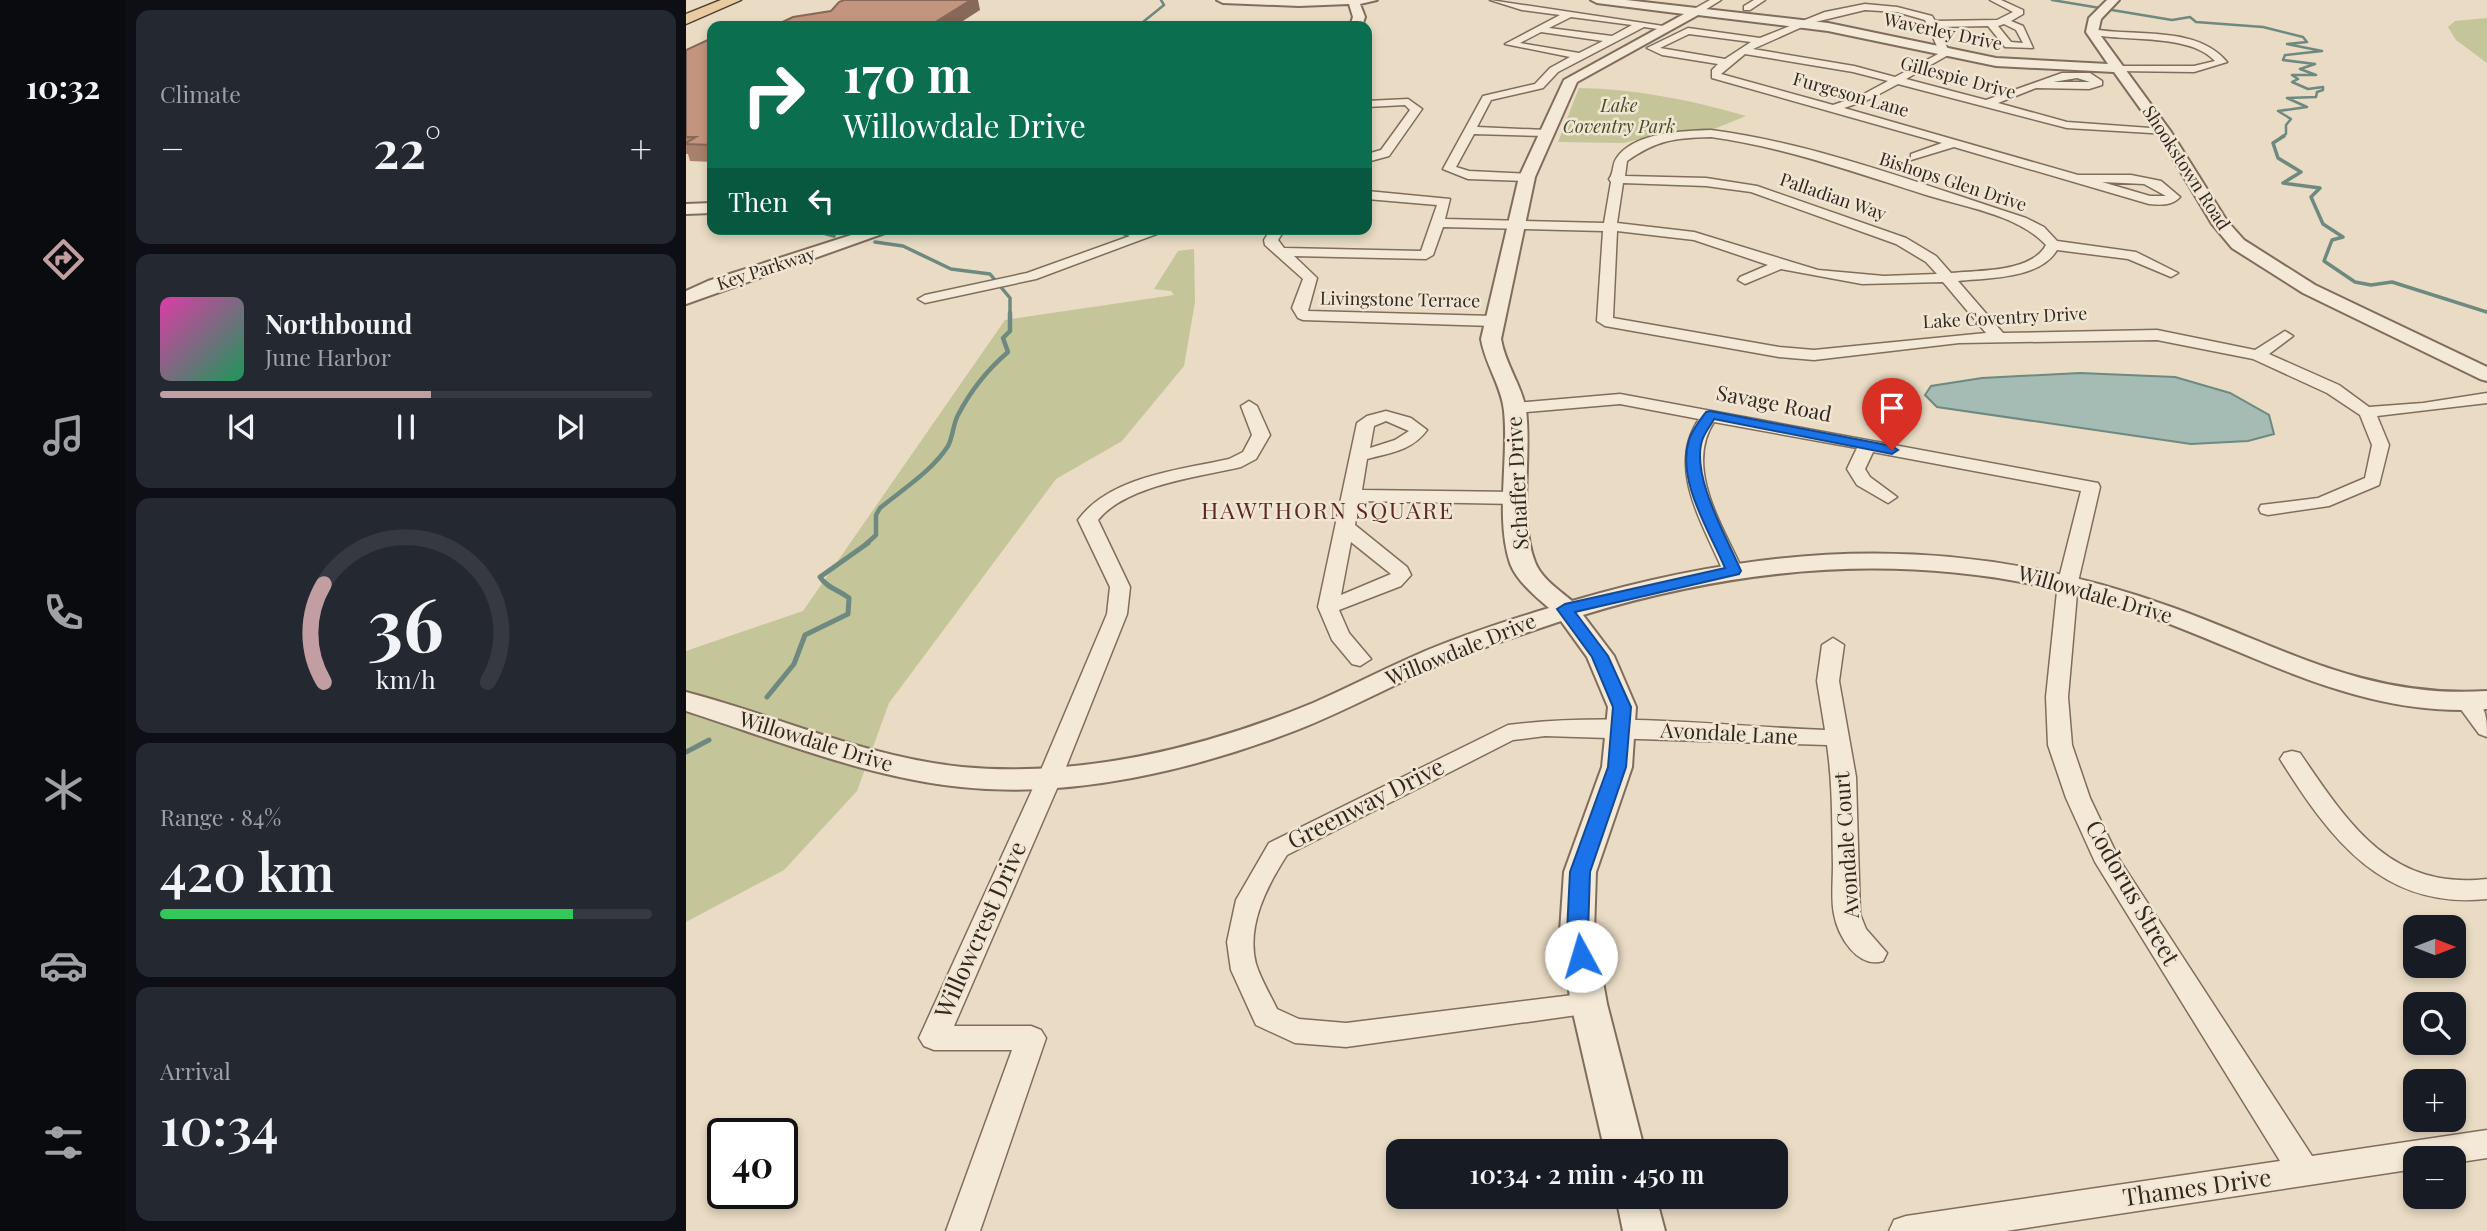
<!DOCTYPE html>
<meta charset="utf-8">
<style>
:root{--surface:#171b24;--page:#242831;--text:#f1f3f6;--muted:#9ea1a6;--line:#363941;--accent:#c29da1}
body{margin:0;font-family:"Playfair Display",serif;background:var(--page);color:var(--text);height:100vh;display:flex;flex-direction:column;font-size:26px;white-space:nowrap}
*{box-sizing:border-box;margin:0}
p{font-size:23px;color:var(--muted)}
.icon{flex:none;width:38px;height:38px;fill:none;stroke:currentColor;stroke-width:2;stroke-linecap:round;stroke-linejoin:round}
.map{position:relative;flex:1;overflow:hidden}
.drawer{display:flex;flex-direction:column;gap:10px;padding:10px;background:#0d0f14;width:560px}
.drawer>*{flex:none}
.hud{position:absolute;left:21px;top:21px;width:665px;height:214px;border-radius:14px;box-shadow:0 4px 10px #0003;background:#0b6e4f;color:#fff;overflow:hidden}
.needle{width:46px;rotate:90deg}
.buttons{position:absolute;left:1717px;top:915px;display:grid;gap:14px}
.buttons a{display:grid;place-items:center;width:63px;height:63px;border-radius:14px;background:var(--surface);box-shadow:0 4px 10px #0003;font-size:35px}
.speed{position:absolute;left:21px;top:1118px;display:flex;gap:14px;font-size:35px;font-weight:700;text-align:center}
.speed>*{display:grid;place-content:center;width:91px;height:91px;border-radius:50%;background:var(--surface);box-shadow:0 4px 10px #0003;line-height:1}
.speed .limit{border:4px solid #111;border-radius:10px;background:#fff;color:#111}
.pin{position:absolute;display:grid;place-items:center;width:60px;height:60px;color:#fff;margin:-72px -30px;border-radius:50% 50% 50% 0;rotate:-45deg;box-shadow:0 0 7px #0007}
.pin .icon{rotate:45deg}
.me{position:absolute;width:77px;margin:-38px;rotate:354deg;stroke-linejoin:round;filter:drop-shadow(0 0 5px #0008)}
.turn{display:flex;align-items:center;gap:24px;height:147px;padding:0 21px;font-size:32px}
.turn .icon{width:91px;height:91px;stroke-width:2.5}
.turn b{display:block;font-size:49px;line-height:60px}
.then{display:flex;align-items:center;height:66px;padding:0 21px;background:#0003;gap:14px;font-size:26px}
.big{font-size:52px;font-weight:600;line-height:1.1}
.drawer .widget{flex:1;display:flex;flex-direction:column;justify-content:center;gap:10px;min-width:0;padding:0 24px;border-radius:14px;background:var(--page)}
.drawer .dial{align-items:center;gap:0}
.dial svg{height:182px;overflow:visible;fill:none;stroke:var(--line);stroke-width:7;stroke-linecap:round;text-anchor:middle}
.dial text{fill:var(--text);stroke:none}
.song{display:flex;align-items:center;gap:21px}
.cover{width:84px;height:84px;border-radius:10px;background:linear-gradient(135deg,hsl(320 70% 55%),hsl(150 70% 35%))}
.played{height:7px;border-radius:4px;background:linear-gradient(90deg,var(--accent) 55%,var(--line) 55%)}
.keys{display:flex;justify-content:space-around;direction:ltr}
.heat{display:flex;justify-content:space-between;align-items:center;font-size:38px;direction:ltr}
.charge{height:10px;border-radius:5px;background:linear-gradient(90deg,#34c759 84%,var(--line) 0)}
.trip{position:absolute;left:700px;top:1139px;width:402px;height:70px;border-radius:14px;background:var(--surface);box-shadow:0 4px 10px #0003;font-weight:600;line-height:70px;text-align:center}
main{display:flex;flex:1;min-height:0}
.dock{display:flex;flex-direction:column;width:126px;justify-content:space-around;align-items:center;background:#090b0e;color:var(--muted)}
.dock .icon{width:49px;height:49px}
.dock .selected{color:var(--accent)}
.dock b{font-size:32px;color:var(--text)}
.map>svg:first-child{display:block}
</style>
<main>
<nav class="dock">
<b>10:32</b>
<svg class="icon selected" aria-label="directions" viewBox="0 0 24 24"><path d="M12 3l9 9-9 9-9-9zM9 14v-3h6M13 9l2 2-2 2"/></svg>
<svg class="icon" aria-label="music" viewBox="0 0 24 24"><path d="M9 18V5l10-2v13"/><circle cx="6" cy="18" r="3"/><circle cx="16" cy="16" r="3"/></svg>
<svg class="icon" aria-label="phone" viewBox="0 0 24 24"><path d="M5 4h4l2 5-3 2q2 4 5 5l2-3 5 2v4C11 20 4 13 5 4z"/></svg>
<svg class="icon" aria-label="climate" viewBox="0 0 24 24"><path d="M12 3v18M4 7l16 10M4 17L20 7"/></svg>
<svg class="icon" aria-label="car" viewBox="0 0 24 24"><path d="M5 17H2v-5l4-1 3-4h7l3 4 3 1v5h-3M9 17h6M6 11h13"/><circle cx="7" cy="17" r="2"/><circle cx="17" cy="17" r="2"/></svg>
<svg class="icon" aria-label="filters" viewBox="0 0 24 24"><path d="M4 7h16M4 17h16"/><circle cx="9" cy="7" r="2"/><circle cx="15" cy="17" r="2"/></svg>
</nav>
<section class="drawer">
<div class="widget"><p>Climate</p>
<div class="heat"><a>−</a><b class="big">22°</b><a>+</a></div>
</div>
<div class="widget">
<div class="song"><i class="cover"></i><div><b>Northbound</b><p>June Harbor</p></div></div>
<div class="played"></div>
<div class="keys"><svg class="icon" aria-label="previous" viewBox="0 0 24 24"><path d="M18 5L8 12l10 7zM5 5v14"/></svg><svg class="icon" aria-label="pause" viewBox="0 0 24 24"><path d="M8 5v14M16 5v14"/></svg><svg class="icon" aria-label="next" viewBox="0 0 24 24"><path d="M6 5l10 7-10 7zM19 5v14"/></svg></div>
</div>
<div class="widget dial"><svg viewBox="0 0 100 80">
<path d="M14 69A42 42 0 1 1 86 69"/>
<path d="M14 69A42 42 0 0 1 14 26" stroke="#c29da1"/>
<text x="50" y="56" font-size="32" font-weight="700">36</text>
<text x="50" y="72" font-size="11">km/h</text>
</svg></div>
<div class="widget"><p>Range · 84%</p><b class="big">420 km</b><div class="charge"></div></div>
<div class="widget"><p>Arrival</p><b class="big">10:34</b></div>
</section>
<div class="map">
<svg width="1801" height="1231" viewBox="0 0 1801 1231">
<rect width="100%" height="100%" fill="#e9dbc4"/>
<path fill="#c4c599" d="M1801,18V63L1770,40L1762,27L1769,21Z
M893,88C950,89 1005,100 1060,116L1028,129L981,132L938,143L872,142Z
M508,249L509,302L498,366L436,441L370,479L203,703L171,791L98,870L0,922V651L117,611L319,320L488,295L485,291L468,289L492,251Z"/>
<path fill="#a5bcb4" stroke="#6e8980" stroke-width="2" d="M1394,373L1489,377L1544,393L1583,415L1588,434L1562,441L1505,444L1251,407L1239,395L1245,386L1296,378Z"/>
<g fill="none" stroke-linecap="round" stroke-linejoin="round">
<path stroke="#6e8980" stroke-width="2.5" d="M1366,0L1486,20L1504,17L1510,22L1577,27L1617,37L1621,42L1601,44L1636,51L1599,55L1597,60L1629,64L1614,69L1630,75H1606L1612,79L1606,82L1622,89L1637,87V90L1631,92L1630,97L1601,98L1621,107L1592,111L1605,119L1600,125V134L1595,137
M452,26L478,5L475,0"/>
<path stroke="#6e8980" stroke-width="3.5" d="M1598,136L1587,143L1592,158L1615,172L1597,183L1634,188L1625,197L1637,224L1657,237L1646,240L1638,261L1669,282L1685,285L1706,282L1801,312
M123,229L148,236
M189,242L217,246L265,269L304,274L324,298V315"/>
<path stroke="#6e8980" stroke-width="4.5" d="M179,545L190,535V515L194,508C217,489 246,471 262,446C267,437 267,424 272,415C285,390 301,370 322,352L317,338L324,331V313"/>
<path stroke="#6e8980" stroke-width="5" d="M81,697L108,664L119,635L162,614L163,598C153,590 141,588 134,577L182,543
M0,752L23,740"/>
<defs>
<path id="minor" d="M804,0L984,27L979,30L958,27L872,72L857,88L805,100L791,127L860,130L866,133L860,136L788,134L770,167L783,171L845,174L847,177L841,181L782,179L757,169L797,96L849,84L864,68L884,57L819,44L874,15L836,10ZM885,17L946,25L926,36L863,28ZM855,32L917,41L893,53L834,43Z
M1024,0H1035L1014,13H1008V9Z
M1068,0H1079L1064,10H1058V6Z
M1304,0H1315L1337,10V14L1325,21L1337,26L1347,48L1319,47L1302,26L1252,27L1264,54L1220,79L1300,100L1376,73H1404L1416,81V85L1403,89L1350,88L1312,103L1381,122L1478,129L1484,132L1482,134L1381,128L1212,84L1184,99L1158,108L1392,175H1445L1475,181L1494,197C1486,206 1475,205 1463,204L1268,147L1225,160V154L1256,143L1026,78V70L1032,64L976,55L961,48L1002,28L1074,38L1139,12L1179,4L1211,7L1246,16L1249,21L1311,20L1327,12ZM1179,10L1211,12L1239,20L1254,53L1209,77L1168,66L1067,49L1125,23ZM1318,24L1330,30L1337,43L1325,42L1312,26ZM1003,34L1065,42L1039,59L974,48ZM1059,54L1167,72L1202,81L1176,95L1147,105L1035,74ZM1391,78L1404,82H1367ZM1416,182L1458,184L1480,196H1464Z
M1406,29C1448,37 1511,25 1541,62L1508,72L1431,71L1427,70V66H1508L1529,61C1504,33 1438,42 1403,34Z
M722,99L736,109L703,156L681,162V154L695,150L724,110L719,105L681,107V101Z
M1025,130C1132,144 1237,185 1340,218L1358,227L1371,241L1450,252L1492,273L1485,277L1442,259L1371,250C1354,279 1302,278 1272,281L1317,333L1471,330L1569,350L1599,331L1607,336L1583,354L1653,385L1683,407L1737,403L1801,393V403L1691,416L1703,445L1693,485L1643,506L1582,515L1575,513L1573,509L1575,505L1632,498L1679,478L1686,445L1674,415L1641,393L1567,359L1471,340L1273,343L1128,360L1093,357L919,326L911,321L917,231L757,227L747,255L740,259L608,256L631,278L622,311L807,316L815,321L807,326L617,320L612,318L606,308L617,279L579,245L578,240L585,229H599L592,240L598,248L735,251L751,205L681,199V191L764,199L759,219L918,223L925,182L923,179C928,173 926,165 930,159C947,132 997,131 1025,130ZM1025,137C1098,147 1167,172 1237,194C1277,207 1331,214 1360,245C1345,273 1292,270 1265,273L1250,256L1220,238L1071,186L1020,178L939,176L941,161C971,140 988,138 1025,137ZM937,183L1020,186L1065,192L1210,244L1240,262L1251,274L1198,276L1132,270L1008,232L931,223ZM931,231L1008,240L1082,265L1054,277L1052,280L1059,284L1095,269L1176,284L1257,282L1300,333L1128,350L1093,347L927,318Z
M423,229L457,232L484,229L350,279L239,303L232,299L239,295L341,273L444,236Z
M934,394L1412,483L1414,487L1392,582L1382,697L1386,745L1404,798L1433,859L1626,1156L1801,1130V1158L1768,1163V1158H1729V1169L1320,1231H1203L1208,1220L1220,1216L1594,1161L1409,862L1380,798L1362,745L1360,697L1372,582L1395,491L1187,452L1179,469L1184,477L1211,497L1202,503L1171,485L1161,469L1171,448L1028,422C998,468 1037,527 1057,571L1047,577L1037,571C1017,524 980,467 1013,419L934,404L829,413L821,408L829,403Z
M563,401L571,406L584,435L570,459L555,467C513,477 440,485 412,520L444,587L441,614L376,777L268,1026H345L355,1030L360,1038L294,1231H260L326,1050H248L238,1046L233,1038L352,777L421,614L424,587L392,520C424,476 494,470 543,459L557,452L566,435L555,406Z
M700,411L725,418L741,430C727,450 704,453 681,459L676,490L830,492L839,498L830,504L673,501L669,525L721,567L725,575L715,586L653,610L663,633L685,659L674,666L666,664L646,640L632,607L671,423L681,416ZM700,421L723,431L709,440L684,448L688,426ZM665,542L705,574L655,595Z
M1147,638L1158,645L1153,681L1170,777L1174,914L1180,929L1201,953L1197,961C1172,969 1152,937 1148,914C1145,899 1147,881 1147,865C1146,825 1147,785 1141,745L859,736L827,740L601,855C581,886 560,926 570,964C575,980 584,994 591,1009L613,1019L660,1023L903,993L913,996L917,1004L913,1012L660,1047L609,1043L570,1025L545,970L541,942L550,900L583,843L822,725C924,712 1036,726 1139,730L1131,681L1136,645Z
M1782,697C1801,702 1801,719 1801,737L1793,734L1771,704L1774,699Z
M1606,751L1614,753C1663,825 1705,890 1801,879V899C1697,910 1644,839 1594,759L1598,753Z"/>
<path id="tertiary" d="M531,0H691L674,4L679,17L676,26H664L667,17L663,4L613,6L537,3Z
M905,0H940L1142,23L1310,58L1422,64L1400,32L1403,18L1421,0H1433L1415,19L1412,32L1485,132L1541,221L1558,240L1629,285L1801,367V381L1794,379L1617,293L1546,248L1526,224L1471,132L1428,72L1310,66L1142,31L1012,15L891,82L849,177L815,339C819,364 836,386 840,410C846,457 832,518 849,562C855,578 873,590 886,601C1094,540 1282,533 1488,608C1596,647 1681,699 1801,691V709C1677,718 1580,659 1468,618C1276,549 1091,556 897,615L928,656L950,707L946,767L910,872L908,932L921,1004L959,1152H919L885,1004L874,932L878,872L916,767L922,707L901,657L875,621C833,635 791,649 750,666C703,687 659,711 611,730C508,770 386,799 275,787C180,777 90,740 0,711V692C92,716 179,757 276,767C394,778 518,748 627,703C661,688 694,671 728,656C771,637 817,622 863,608C849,596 830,580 824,563C809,518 823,458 818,411C816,387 799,364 795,339L833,177L878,80L998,14L911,3Z
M26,203V213L0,214V204Z
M184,229H210L0,304V291L22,281Z
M930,1197H970L979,1231H937Z"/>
<path id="primary" d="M35,0H55L0,24V14Z"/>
</defs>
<use href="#minor" stroke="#816d5d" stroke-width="3"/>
<use href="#tertiary" stroke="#816d5d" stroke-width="4"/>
<use href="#primary" stroke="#4f3d30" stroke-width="3"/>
<use href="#minor" fill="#f4e9d6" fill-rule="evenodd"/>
<use href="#tertiary" fill="#f4e9d6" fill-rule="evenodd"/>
<use href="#primary" fill="#e8cca0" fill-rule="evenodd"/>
</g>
<path fill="#a8806c" d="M26,38V162L4,161L2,154H0V50Z"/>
<path fill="#886858" d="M274,0H292L294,10L269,26H243Z"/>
<path fill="#c3957e" stroke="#886858" stroke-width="2" d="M158,0H285L243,26H88L107,17L145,11L153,2Z
M26,38V145L0,144V143L10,137H0V50Z"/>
<path fill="#1a73e8" stroke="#114b97" stroke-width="2" d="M1024,411L1206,446L1212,450L1206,454L1028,419C1025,425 1020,431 1017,438C1003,473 1041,538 1055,571L1053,574L889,612L922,656L945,707L940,767L904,872L902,932L906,956L903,962H888L881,932L884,872L922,767L927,707L906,657L871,609L879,604L1039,568C1024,532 990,480 1003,440C1006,430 1014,420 1020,412Z"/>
<g text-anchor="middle" stroke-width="5" stroke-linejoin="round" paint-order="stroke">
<g font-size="18" fill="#33271f" stroke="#f1e6d3">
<text transform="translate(1257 32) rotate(12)" y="6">Waverley Drive</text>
<text transform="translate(1272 78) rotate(15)" y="6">Gillespie Drive</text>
<text transform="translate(1165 95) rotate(16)" y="6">Furgeson Lane</text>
<text transform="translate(1500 168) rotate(57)" y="6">Shookstown Road</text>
<text transform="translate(1267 182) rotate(18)" y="6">Bishops Glen Drive</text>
<text transform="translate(1147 197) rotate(19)" y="6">Palladian Way</text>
<text transform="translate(80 269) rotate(-18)" y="6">Key Parkway</text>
<text transform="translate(714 300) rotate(1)" y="6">Livingstone Terrace</text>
<text transform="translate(1319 318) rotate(-3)" y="6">Lake Coventry Drive</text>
</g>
<g font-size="18" font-style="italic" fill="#464d28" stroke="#f1e6d3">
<text x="933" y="112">Lake<tspan x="933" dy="21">Coventry Park</tspan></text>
</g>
<g font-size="21" fill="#33271f" stroke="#f1e6d3">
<text transform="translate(1088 404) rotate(11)" y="7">Savage Road</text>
<text transform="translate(832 483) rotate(-93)" y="7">Schaffer Drive</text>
<text transform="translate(1409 595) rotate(16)" y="7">Willowdale Drive</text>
<text transform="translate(775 650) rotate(-22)" y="7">Willowdale Drive</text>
<text transform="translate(1043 734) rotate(3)" y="7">Avondale Lane</text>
<text transform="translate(130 742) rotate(17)" y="7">Willowdale Drive</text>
<text transform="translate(1161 845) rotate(-94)" y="7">Avondale Court</text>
</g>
<g font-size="23" letter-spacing="2" fill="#5b2b23" stroke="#f1e6d3">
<text x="642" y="519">HAWTHORN SQUARE</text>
</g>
<g font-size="24" fill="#33271f" stroke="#f1e6d3">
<text transform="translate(680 804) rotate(-27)" y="8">Greenway Drive</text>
<text transform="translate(1446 893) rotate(60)" y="8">Codorus Street</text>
<text transform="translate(295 930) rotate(-66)" y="8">Willowcrest Drive</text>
<text transform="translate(1511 1188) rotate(-8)" y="8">Thames Drive</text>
</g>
</g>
</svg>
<div class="buttons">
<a><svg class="needle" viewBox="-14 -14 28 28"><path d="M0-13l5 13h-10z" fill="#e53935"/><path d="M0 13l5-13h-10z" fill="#9ea1a6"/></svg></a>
<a><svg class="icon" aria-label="search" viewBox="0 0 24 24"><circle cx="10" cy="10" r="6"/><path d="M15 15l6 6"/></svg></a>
<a>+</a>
<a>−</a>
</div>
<div class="speed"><div class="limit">40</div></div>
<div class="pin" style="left:1206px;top:450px;background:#d93025"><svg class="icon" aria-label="arrive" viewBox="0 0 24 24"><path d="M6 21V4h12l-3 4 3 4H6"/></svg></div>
<svg class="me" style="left:895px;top:956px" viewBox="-20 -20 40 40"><circle r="19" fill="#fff"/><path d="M0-13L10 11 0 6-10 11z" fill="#1a73e8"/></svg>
<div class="trip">10:34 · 2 min · 450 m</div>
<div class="hud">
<div class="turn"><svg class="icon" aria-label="right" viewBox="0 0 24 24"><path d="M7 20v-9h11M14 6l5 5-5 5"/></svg><div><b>170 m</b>Willowdale Drive</div></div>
<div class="then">Then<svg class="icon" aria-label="left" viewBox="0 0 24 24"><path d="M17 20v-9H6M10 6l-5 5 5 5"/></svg></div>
</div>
</div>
</main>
